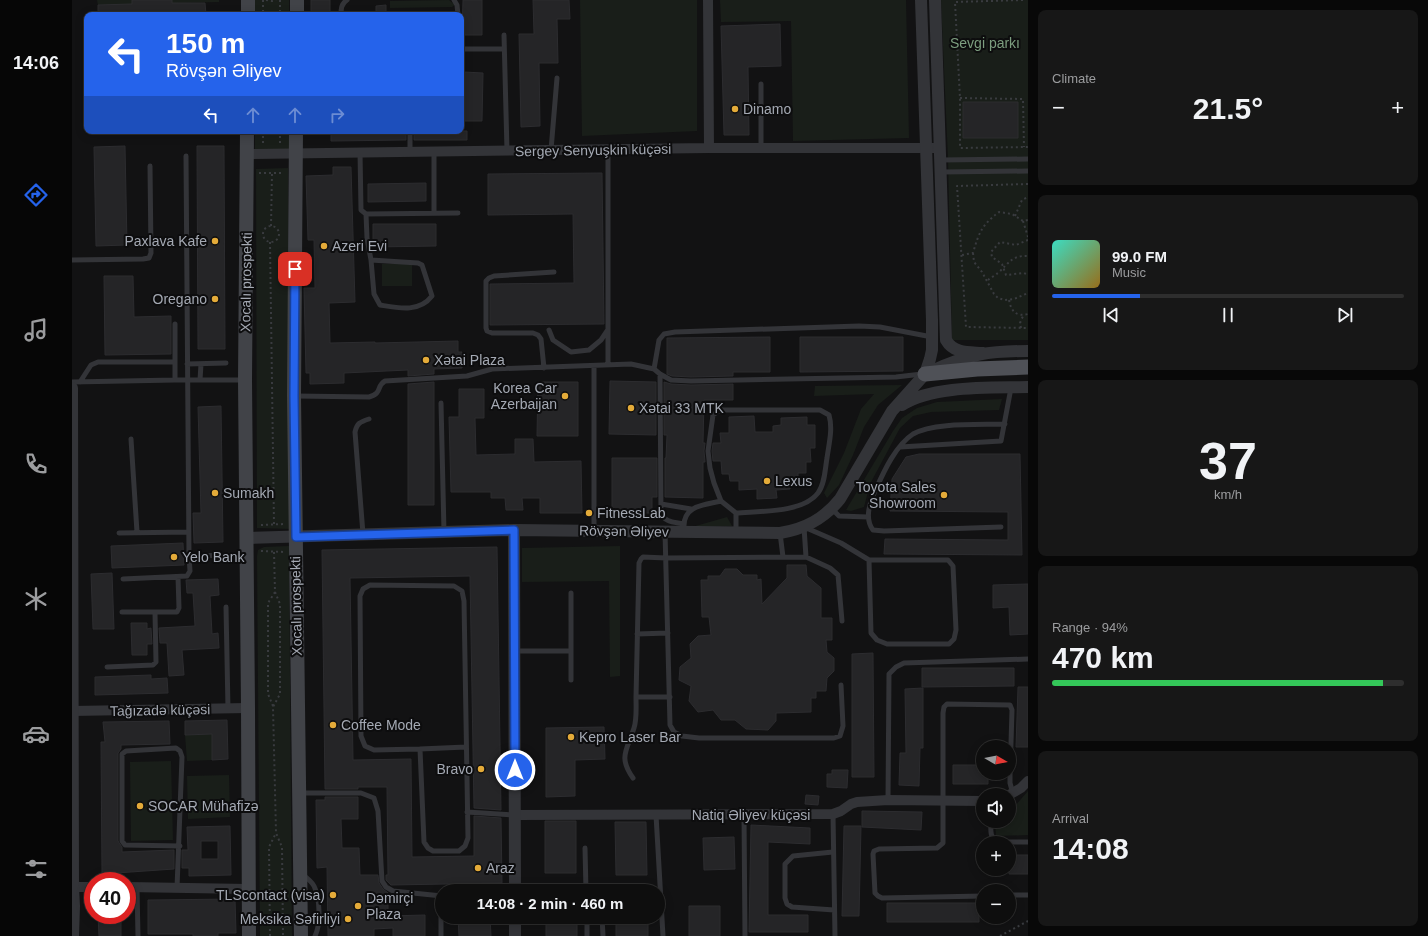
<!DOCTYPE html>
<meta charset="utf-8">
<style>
:root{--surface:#0e0e0e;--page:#171717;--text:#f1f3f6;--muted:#9b9c9e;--line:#2e2e2e;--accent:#2563eb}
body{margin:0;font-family:Helvetica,sans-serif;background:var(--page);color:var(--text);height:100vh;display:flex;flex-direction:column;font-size:15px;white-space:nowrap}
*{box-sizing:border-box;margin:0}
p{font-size:13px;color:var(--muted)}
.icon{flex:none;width:22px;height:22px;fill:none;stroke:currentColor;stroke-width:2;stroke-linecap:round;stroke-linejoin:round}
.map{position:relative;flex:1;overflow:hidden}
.side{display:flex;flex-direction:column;gap:10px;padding:10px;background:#080808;width:400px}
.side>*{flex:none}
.guide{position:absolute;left:12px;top:12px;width:380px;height:122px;border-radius:8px;box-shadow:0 2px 10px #0003,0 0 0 1px var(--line);background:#2563eb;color:#fff;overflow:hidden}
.needle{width:26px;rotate:99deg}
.buttons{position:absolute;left:904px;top:740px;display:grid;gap:8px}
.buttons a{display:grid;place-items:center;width:40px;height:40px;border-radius:50%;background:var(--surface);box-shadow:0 2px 10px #0003,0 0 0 1px var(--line);font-size:20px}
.speed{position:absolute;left:12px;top:872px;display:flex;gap:8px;font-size:20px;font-weight:700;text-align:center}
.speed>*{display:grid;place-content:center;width:52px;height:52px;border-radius:50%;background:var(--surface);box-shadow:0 2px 10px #0003,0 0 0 1px var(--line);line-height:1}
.speed .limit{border:6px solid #d22;background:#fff;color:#111}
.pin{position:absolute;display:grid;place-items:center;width:34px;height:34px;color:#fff;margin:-17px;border-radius:8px;box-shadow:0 2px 6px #0006}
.me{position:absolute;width:44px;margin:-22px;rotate:0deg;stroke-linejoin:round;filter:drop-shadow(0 0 3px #0008)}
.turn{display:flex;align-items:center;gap:14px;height:84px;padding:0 16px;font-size:18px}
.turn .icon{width:52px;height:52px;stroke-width:2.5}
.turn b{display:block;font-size:28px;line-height:34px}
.lanes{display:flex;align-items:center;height:38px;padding:0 16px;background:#0003;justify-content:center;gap:20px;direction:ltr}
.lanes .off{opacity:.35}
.big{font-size:30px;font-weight:700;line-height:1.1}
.side .widget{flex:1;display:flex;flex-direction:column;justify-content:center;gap:6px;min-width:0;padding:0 14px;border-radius:8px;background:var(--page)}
.side .dial{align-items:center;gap:0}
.dial b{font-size:52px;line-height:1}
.song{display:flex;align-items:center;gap:12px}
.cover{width:48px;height:48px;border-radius:6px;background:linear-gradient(135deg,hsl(170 70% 55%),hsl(40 70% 35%))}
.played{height:4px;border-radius:2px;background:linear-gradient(90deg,var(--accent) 25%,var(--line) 25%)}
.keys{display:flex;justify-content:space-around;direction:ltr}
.heat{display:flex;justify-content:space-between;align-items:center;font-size:22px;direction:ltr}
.charge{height:6px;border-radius:3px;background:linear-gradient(90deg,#34c759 94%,var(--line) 0)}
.trip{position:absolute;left:363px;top:884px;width:230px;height:40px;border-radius:20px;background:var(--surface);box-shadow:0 2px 10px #0003,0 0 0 1px var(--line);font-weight:700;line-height:40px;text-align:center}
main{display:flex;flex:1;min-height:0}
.menu{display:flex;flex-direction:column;width:72px;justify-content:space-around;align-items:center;background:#060606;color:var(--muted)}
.menu .icon{width:28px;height:28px}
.menu .active{color:var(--accent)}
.menu b{font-size:18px;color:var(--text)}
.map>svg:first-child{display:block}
</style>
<main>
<nav class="menu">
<b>14:06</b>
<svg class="icon active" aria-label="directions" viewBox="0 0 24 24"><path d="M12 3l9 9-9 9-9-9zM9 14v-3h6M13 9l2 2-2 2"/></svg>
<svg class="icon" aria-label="music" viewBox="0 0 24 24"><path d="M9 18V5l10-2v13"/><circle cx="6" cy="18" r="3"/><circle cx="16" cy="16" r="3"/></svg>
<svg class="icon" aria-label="phone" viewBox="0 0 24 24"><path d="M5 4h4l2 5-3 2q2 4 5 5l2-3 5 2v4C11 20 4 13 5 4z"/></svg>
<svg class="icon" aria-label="climate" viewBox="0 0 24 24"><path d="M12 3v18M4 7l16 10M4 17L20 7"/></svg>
<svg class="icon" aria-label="car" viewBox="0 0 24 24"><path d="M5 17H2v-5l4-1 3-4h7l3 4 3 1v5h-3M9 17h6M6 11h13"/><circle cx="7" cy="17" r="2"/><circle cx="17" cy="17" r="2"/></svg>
<svg class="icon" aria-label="filters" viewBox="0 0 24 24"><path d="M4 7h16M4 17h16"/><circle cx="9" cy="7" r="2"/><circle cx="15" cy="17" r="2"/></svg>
</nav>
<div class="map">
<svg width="956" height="936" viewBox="0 0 956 936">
<rect width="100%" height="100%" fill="#121213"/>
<path fill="#191e19" d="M25,0H60V4L26,5Z
M100,0H147V2L100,3Z
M183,0H217V15H183Z
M377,0L383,5L380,7L318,8V1Z
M508,0H625V131L510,136Z
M648,0H834L837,138L721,141L719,21L649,22Z
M869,0H956V340H880L876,159Z
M183,131H217V149H183Z
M216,168L218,529L185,528L184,169Z
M310,264H340V286H310Z
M830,385L806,405L792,427L781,455L767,485L755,498L752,493L772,453L789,409L802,394L742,396L743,386Z
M930,399L927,410L859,412L841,416L828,428L798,484L792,507L779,511L774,510L821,431L830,418L845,408L865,402Z
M655,517L660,526L620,527Z
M217,546L220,936H188L185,556L186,550L192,547Z
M548,546V676L538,677L537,581L450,582V548Z
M140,734V760L115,761L113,735Z
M99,761L101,840L59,841L58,762Z
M157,775L158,817L116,819L115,776Z
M956,791V835L924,836L923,821H937V806H943Z"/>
<path fill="#252527" stroke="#2c2c2f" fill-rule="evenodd" d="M60,0H100V3H133L134,15H26V5L60,4Z
M239,0H258V15H239Z
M391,0H410V35H390Z
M461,0H497L498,19H485L486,63H467L468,126L449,127L447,34H462Z
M314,5V15H304V6Z
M708,24L709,66L676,67L677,135H652L649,26Z
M392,72L411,73L410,121H391Z
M891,102H946V138H891Z
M259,131H334V140L259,141Z
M342,131H395V140H342Z
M53,146L55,245L24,246L22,147Z
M125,146H152L153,349H126Z
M261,167H279L283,302L257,303L258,343L303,342V343L386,341V352H390V368L362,369V374L336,376V370L272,373V383L238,384V373H234L232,288H243L242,240H236L234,176L261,175Z
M530,173L532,324L418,325V284L502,283L501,214L416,215V174Z
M354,183V201L296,202V184Z
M301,224H364V246L301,247Z
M32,276H61L62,317L99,316V354L33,355Z
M698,337V372H661V376L619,377L600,376L595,374V338Z
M728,337H831V371L728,372Z
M538,381L584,382V435L537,434Z
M362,382V505H336V384Z
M466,382H506V436H465Z
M592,382L599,384L619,385L661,384V400H632L631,443H633L632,451L633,462H631V498L593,497V458H594L595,435H592Z
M387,389H412V418H403L404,455L443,454V439H461L462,462L509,461L510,513H468V498H450L451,510H434L433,498H419V492H379L377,417H387Z
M149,406L151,542L122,543L121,513H129L126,407Z
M682,416L683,432H701V426L709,425V418L735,417V425H743V448H738L739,462H734V473H726V482H718V489L704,490L705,498L685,499V489L667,490V481H658L657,474H650L649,461H641L640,451L641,443H649L648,433H657V417Z
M847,454H948L950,555L812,554L813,539L936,540V512L818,511L820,479L834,457Z
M540,458H585V497H580V513H540Z
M111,543L112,565L40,568L39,546Z
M425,547L429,810L402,808L398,576L278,578L281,760L339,759L340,857L402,856V816L429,818L430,883L319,885L314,880V875H316L315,787H286V789H253L250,550Z
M715,565H734L735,576L749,588V618H760V640H754L755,652L762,658V671L755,678L754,691H744V698H739V712L704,713V721L696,730L674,729L663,720H649L641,710L626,712L617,701L619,686L607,680L608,667L619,658L618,644L626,636L639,635L637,617H630L629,580H636V576H648L653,569H665L671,575H685V580L689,579L690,604L715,578Z
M40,573L42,629H21L19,574Z
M146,579L147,595L138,596L140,634L146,633L147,648L110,650L112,675L97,676L95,643H88L87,628L123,626L121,593H115L114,580Z
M956,584V634L938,635L937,607L921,608V585Z
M59,623H75V629L79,628L80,644H75V655H60Z
M801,653L802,777H780V654Z
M850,668H942V686L850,687Z
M79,675V679L95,678L96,693L23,695V677Z
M946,687H956V747H944Z
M851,688V748H848L847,786L827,785L828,753H834L833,689Z
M155,720L156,759L140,760V734L113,735V721Z
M97,721L98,744L49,745V749L46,753V841L50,847V852L102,850V869L30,874L29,742H33L31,722Z
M532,727L533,759L503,760V796L474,797V728Z
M881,765H911V773H916V784H881Z
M760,770H776L775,788L755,787V774H760Z
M734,795L747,796L746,805L733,804Z
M253,797H286V819H269L270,848H287L288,875H306L307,883L311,889L316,893V916L353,915V936H321V928L302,929V936H256L255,867L245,868L244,800H253Z
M790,811L850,812L849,830L790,827Z
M473,821H504V873H473Z
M543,822H574L575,875H544Z
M679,825L738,828V844L696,842V915H736V932H677Z
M158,826L159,875L117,876V868H110V850H116L115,827ZM129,841H146V859H129Z
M772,826H789L787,916H770Z
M662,837L663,869L632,870L631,838Z
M937,855H956V874H937Z
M163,899L164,933H146V936H121V934H76V900Z
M815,903H907V922H815Z
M617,906H648V936H617Z
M26,915H49V936H27Z
M386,917H418L419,936H387Z
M474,917H505V936H474Z
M544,917H576V936H544Z"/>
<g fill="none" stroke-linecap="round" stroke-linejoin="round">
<path stroke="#393b3f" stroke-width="2" stroke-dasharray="2 3" stroke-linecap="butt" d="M191,0V15
M194,0L200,1L204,0
M208,0V15
M951,0L883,2L888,98V148L956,147
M888,98L951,99L952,147
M191,131V144
M208,131V144
M187,173H212
M956,184L885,186L894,327L956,328
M943,216L950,200L956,197
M951,221L956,237
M199,226L200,173
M191 234a8 8 0 1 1 16 0a8 8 0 1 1-16 0Z
M956,240L944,245L928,242L919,252L920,257L930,264L934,275L952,273L956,275
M198,242L202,524
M901,253L902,262L910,272L922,294L926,298L933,300L942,299L956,293
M890,255L901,253C907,232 910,225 927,212L940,214L951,221L956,220
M916,280C919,278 923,275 926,273C937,263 940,255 956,256
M937,300C939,311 944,317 956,314
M949,328L948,323L951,316
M189,525L212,524
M189,551L213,552
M202,552L203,592L208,604V694L201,707L204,833L210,847L211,936
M201,706L196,694V603L203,592
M198,936L197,847L204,833
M928,936L956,921"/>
<path stroke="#333438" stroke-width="5" d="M382,0L385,5L386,15
M269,15C269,9 269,4 275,0
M432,35L435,151
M389,49H432
M689,148V84
M479,150L485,78
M536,150V365
M362,151V213
M288,152L289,210L294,214L386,213
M338,152V131
M114,156L117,556
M869,160L956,159
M870,172L956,171
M294,214L295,238L299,260
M0,260L71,259L77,258L79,253L78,166
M299,260L346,263L350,265L360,296C347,313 326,308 308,305L302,294Z
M103,324V380
M477,330L481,340L499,352L517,350L529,340L535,331
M115,364L154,363
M522,366V531
M472,368L469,339L466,335L461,333H420L415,331L414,328V281L417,278L422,276L482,272
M582,369L587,340L592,334L603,332L787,326L808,327L860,337
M588,374L589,514C593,522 602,522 611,524
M128,380L129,364
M0,382L103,380H172
M8,382L19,365L26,362H103
M224,396L297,397C311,393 304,386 313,381L395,376L420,369L559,364L582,369L588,374L599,380L619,381L824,377L850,374
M369,403L372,532
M648,410H748L757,415C761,429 757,443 755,458C753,469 753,484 746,493C731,513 687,511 664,513L649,501L642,483L638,468L636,451L641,415Z
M59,439L65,532
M828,447L929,441L939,388
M589,504L619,509
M760,509L767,516L796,517
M664,513V532
M612,527C611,505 633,505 649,501
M929,527L812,531L801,530C792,518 798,502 804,489C812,471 824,445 841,434C862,422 908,425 933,424
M593,532L598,725L602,732L610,736L627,738H762L768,736L771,726L769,685
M47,533L117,532
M708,533L711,557
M291,534L283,432C285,423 288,422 297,419
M734,557L732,527L769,543L797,560H876L881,566L884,630L882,639L877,644H815L805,640L799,633L797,560
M51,579L115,576L118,571L117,556L173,555
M298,585L382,586L390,591L392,601L396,838L393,846L387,851H361L356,848L352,842L348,749L302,750L293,746L289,736L288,596L291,589Z
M154,607L156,709
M50,612H105L107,608L106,577
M565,634L596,633
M443,651H498
M35,667L81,665L84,662L83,613
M499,680V593
M598,697H564L567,563L569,559L571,557L594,558L734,557L758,568L766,575L770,621
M348,749L394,747
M561,778C546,757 555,750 562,728C565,719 564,707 564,697
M228,793H289L302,798L306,811L310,881L314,887L321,891L370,896
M816,800L817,674L824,667L832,663L956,659
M395,812L442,815
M761,814L763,936
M584,815L591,936
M672,815L673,936
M919,821C919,829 917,837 925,842H956
M513,848L514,891
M761,852L721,856L713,864V898L715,904L720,907L762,910
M231,875C235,878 240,882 242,886C248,898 249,924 243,936
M65,888L66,936
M105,888L110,757L108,751L104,748L54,751L50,754V841L53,845L108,846
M937,895H956
M369,896V936
M911,896L810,898L806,896L803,893L801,854L802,851L807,849L865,848L871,843V713L872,707L875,704L938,705L940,710L938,776V783L941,794
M515,917V936
M530,917L531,936"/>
<path stroke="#333438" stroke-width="10" d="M636,0L637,148
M175,154L637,148H868
M0,711L176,708
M937,795L949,788L956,781
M443,815L761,814L769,811L779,804L785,802L816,800L911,801
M0,887H21
M55,887L176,889"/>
<path stroke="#333438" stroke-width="12" d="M863,0L874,340C882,354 897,352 911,353
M860,371C895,354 919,351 956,351
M0,388L1,887L2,906L1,936
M830,405C860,385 920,388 956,387
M442,530L443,891
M174,538L442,530L708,533C733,529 752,519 768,499L820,411L853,374L858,359L860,350V320L849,0
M443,917V936"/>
<path stroke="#414348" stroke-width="14" d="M176,15V0
M225,15V0
M175,131L173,380L176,708L177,936
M224,131L222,396L229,936"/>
<path stroke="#4f5157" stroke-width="15" d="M853,374L905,369L956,367"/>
</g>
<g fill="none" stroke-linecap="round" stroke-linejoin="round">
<defs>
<path id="route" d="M223,269L222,396L224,537L442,530L443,770"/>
</defs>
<use href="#route" stroke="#184099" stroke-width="10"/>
<use href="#route" stroke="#2563eb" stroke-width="7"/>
</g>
<g fill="#e4ab39" stroke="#0d0d0e" stroke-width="1.5">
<circle cx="663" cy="109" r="4"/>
<circle cx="143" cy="241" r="4"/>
<circle cx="252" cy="246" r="4"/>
<circle cx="143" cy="299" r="4"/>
<circle cx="354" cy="360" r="4"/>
<circle cx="493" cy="396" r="4"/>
<circle cx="559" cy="408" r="4"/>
<circle cx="695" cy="481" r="4"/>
<circle cx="143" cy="493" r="4"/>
<circle cx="872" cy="495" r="4"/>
<circle cx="517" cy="513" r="4"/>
<circle cx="102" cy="557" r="4"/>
<circle cx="261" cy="725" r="4"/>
<circle cx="499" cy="737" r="4"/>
<circle cx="409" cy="769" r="4"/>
<circle cx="68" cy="806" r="4"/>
<circle cx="406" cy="868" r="4"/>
<circle cx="261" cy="895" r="4"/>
<circle cx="286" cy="906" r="4"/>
<circle cx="276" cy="919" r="4"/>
</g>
<g text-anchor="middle" stroke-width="4" stroke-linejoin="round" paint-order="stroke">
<g font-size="14" fill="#7c9d7f" stroke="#0d0d0e">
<text x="913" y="48">Sevgi parkı</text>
</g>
<g font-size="14" fill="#a4a9b3" stroke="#0d0d0e" text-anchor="start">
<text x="671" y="114">Dinamo</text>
<text x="135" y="246" text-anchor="end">Paxlava Kafe</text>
<text x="260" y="251">Azeri Evi</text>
<text x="135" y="304" text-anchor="end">Oregano</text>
<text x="362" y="365">Xətai Plaza</text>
<text x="485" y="393" text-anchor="end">Korea Car<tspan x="485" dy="16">Azerbaijan</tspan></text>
<text x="567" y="413">Xətai 33 MTK</text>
<text x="703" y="486">Lexus</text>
<text x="864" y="492" text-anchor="end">Toyota Sales<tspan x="864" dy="16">Showroom</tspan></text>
<text x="151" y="498">Sumakh</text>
<text x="525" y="518">FitnessLab</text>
<text x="110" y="562">Yelo Bank</text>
<text x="269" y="730">Coffee Mode</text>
<text x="507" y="742">Kepro Laser Bar</text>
<text x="401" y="774" text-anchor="end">Bravo</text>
<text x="76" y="811">SOCAR Mühafizə</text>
<text x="414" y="873">Araz</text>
<text x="253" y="900" text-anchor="end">TLScontact (visa)</text>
<text x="294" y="903">Dəmirçi<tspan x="294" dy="16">Plaza</tspan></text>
<text x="268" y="924" text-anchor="end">Meksika Səfirliyi</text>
</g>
<g font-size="14" fill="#a4a9b3" stroke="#0d0d0e">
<text transform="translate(521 150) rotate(-1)" y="5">Sergey Senyuşkin küçəsi</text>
<text transform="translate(174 282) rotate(-89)" y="5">Xocalı prospekti</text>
<text transform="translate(552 531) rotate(1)" y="5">Rövşən Əliyev</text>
<text transform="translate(224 606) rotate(-91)" y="5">Xocalı prospekti</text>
<text transform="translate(88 710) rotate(-1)" y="5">Tağızadə küçəsi</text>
<text x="679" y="820">Natiq Əliyev küçəsi</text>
</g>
</g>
</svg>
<div class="buttons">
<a><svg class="needle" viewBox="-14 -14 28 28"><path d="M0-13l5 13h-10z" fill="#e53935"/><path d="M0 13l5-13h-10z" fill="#9b9c9e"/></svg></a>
<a><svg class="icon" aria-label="sound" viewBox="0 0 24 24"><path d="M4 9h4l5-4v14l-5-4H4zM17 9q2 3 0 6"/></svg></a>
<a>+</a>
<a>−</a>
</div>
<div class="speed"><div class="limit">40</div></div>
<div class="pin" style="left:223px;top:269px;background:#d93025"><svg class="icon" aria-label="arrive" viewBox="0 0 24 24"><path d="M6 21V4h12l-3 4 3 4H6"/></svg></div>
<svg class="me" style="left:443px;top:770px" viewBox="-20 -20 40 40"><circle r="17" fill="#2563eb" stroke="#fff" stroke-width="3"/><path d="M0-11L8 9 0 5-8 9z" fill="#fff"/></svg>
<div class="trip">14:08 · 2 min · 460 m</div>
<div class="guide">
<div class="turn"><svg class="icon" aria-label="left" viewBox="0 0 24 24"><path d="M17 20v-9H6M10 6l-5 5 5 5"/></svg><div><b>150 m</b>Rövşən Əliyev</div></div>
<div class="lanes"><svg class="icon" aria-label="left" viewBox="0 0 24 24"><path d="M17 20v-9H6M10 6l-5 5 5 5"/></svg><svg class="icon off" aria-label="ahead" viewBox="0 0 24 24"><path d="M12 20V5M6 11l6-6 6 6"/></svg><svg class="icon off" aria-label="ahead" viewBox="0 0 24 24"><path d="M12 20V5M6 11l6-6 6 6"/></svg><svg class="icon off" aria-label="right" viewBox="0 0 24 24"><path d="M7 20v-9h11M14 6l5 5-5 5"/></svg></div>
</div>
</div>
<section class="side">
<div class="widget"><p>Climate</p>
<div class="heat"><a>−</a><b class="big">21.5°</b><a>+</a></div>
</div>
<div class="widget">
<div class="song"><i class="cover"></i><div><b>99.0 FM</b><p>Music</p></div></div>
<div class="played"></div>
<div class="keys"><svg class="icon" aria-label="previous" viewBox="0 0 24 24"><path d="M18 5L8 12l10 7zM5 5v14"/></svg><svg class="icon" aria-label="pause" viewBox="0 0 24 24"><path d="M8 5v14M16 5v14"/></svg><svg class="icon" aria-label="next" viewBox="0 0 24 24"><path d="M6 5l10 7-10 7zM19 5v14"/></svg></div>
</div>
<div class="widget dial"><b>37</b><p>km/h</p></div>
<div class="widget"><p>Range · 94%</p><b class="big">470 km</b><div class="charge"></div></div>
<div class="widget"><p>Arrival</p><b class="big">14:08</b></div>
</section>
</main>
